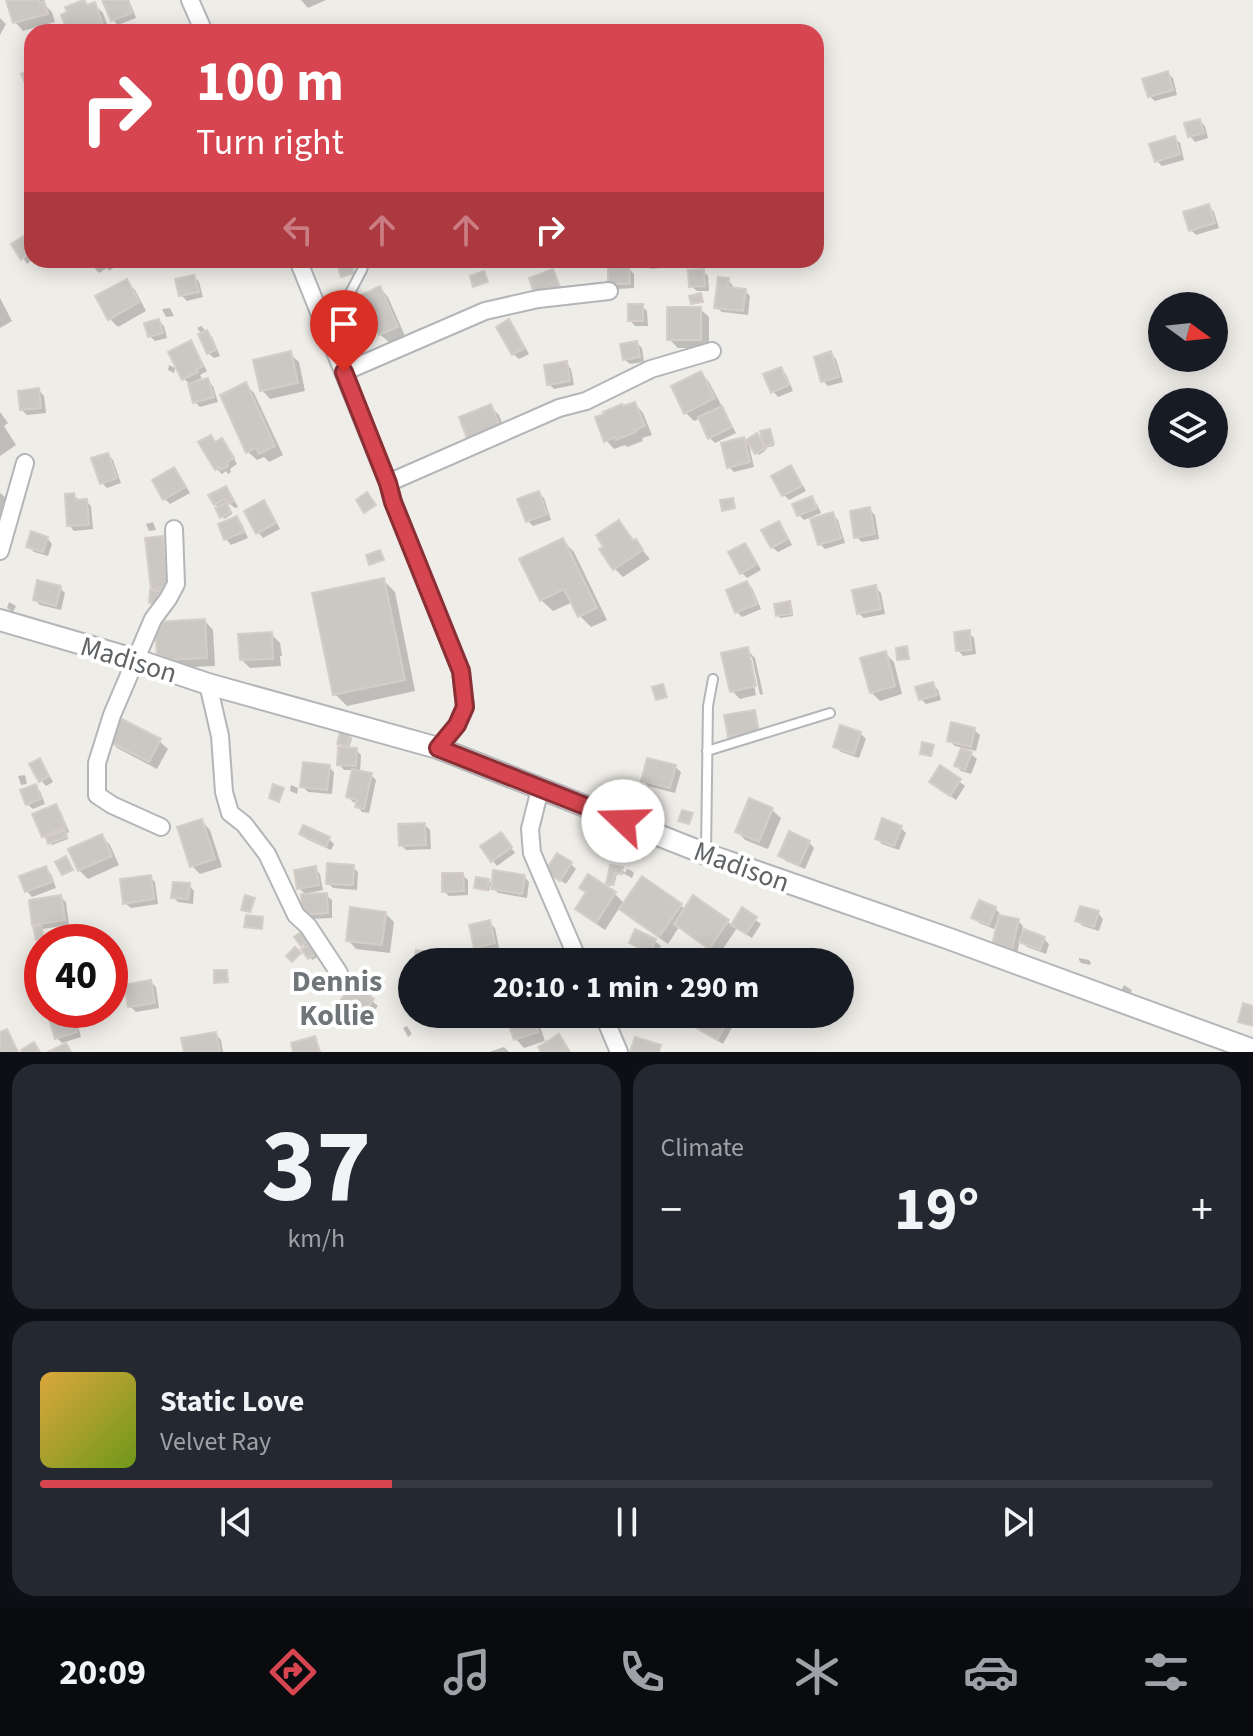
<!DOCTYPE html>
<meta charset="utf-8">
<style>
:root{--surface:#171b24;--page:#242831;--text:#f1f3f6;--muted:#9ea1a6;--line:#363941;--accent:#d74650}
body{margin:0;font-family:"Source Sans 3",sans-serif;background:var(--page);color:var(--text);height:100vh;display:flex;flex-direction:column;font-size:30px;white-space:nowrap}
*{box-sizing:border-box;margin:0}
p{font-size:26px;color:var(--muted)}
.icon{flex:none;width:44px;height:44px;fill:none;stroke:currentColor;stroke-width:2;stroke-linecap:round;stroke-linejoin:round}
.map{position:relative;height:1052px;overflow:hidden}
.side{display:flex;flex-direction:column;gap:12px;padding:12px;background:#0d0f14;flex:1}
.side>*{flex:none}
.guide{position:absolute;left:24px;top:24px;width:800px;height:244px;border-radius:24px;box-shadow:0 4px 20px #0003;background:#d74650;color:#fff;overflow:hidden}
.needle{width:52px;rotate:105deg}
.fabs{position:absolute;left:1148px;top:292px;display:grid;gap:16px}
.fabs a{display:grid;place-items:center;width:80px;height:80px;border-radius:50%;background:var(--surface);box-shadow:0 4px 20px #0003;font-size:40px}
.speed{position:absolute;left:24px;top:924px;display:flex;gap:16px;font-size:40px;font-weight:700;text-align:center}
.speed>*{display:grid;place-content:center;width:104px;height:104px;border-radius:50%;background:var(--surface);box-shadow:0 4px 20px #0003;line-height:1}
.speed .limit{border:12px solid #d22;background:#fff;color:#111}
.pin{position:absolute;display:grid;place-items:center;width:68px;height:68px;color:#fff;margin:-82px -34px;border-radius:50% 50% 50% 0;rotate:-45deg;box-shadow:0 0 8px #0007}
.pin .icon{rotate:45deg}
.me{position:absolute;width:88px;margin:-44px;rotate:291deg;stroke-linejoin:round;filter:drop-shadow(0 0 6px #0008)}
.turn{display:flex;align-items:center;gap:28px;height:168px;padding:0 40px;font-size:36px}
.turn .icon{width:104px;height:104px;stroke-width:2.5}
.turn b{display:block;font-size:56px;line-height:68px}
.lanes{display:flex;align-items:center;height:76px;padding:0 40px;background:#0003;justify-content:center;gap:40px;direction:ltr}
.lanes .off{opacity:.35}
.big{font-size:60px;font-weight:700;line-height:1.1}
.side .card{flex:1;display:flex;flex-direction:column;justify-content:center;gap:12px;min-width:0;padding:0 28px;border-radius:24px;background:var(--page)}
.side .dial{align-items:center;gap:0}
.dial b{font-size:104px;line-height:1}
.song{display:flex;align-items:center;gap:24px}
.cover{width:96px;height:96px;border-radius:12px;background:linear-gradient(135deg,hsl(40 70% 55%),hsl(80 70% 35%))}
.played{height:8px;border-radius:4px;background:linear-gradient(90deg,var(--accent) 30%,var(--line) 30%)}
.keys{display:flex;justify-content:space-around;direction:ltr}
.heat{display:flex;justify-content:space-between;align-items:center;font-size:44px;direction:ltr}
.side .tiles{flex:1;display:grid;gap:12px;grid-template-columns:1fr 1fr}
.card:last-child{grid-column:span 2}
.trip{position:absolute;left:398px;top:948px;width:456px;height:80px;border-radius:40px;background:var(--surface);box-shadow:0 4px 20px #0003;font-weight:700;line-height:80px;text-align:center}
.tab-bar{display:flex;height:128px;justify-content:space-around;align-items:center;background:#090b0e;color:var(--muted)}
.tab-bar .icon{width:56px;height:56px}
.tab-bar .active{color:var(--accent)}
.tab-bar b{font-size:36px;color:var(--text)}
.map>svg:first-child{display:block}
</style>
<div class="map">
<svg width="1253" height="1052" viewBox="0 0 1253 1052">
<rect width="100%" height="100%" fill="#efede8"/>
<path fill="#0003" d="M9,0H44L45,5L52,12L55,22L23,31L15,22Z
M105,0H129L136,18L118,25L113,20Z
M301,0H326L308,8Z
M84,2L89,6L94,4L103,13L110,32H70Z
M0,18L6,24L0,35Z
M1167,73L1173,78L1177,95L1155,101L1149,96Z
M1200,121L1205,126L1208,138L1195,142L1190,136Z
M1174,138L1180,143L1184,160L1162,166L1157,161Z
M32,154V175L27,170Z
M1209,206L1214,212L1219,228L1196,235L1191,230Z
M24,238L32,248V260L27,264L14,245Z
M87,260H131L124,264L122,262L109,271L107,268L99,273Z
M642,260H691V265L651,269Z
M628,268L634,274V288L616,289L610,283Z
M703,271L708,276L709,291H697L691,286Z
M194,277L199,282L203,297L187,301L181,295Z
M728,280L733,286V289L745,291L750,296L748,315L722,312L716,307Z
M126,281L135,290L146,311L118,327L110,319Z
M380,288L388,297L405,336L390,343L370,326L368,306Z
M0,298L12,321L0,328Z
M642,306L647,311L648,326H635L630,320Z
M170,308L174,316L166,317L162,309Z
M700,309L709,317V348H678L669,339Z
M159,321L164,326L167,338L155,341L150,336Z
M509,322L514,327L529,354L519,359L513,354Z
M201,326L212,337L220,356L214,358L208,353L202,334L197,328Z
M190,343L195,348L207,371L200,375L202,378L191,383L208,381L213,386L218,402L200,407L195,402L191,385L184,379Z
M637,343L642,348L644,362L630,364L624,359Z
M290,354L299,362L305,391L270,399L262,390Z
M831,354L836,359L843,382L828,386L823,381Z
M566,363L571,369L574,385L554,389L549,384Z
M169,365L175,368L174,373L168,370Z
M780,369L786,374L793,391L778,397L773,391Z
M701,373L709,382L736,433L715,443L710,438L701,418L694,421L686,413Z
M246,385L254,393L283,455L269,462L264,457L257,460L248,452Z
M39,390L44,396L46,413L27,415L22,410Z
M635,404L643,413L652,435L642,438L643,441L627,447L625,445L614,449L606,440Z
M490,406L499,415L507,436L461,418Z
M0,412L8,423L4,426L16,445L0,456Z
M762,433H771L774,446L765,448L766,450L759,455L749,441L766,447Z
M211,437L217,443L227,446L237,464L230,469L231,472L228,474L226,471L222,474L216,468Z
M743,439L746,442L748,441L754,467L734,472L729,467Z
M108,455L113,460L121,483L107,488L102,483Z
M791,468L796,473L806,491L789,500L784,495Z
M174,470L179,475L190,493L170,504L165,499Z
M226,489L231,494L238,507L235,508L230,504L227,506L232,514L224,519L219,508L215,504Z
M0,493L6,498V518H0Z
M538,493L544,498L551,520L533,526L528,521Z
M74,495L79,500L86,501L91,506L93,529L74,531L69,525Z
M812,499L817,504L821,513L804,520L799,515Z
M263,502L269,508L280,529L263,538L258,532Z
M869,509L875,515L879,539L862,542L856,537Z
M832,514L838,520L845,543L825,549L820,544Z
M237,518L242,524L248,538L231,545L226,539L220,525Z
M153,522L156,530L149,531L146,524Z
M619,522L650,559L623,577L615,569L602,550Z
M778,523L784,529L792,545L778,552L772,547Z
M47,538L52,544L48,556L34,552L28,546Z
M162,538L170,547L175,596L162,606L153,605L151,603L156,592L152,588Z
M562,540L574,552L607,620L591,627L580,616L573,602L553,611L541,600Z
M745,545L750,550L761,570L747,578L742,573Z
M383,580L395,592L415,691L347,706L335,694Z
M747,583L752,588L761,609L742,617L737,612Z
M875,587L881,593L885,614L864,618L858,613Z
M60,588L65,593L61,610L40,605L35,600Z
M9,602L16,606L13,612L7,608Z
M790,603L792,606L793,616L780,618L778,615Z
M205,621L213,630L215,666L167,668L158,624Z
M969,633L974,638L976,654L963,656L958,650Z
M271,634L280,643L282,656H280L281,666L250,668L242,660Z
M747,650L755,658L763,694L760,695L752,657H748L756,695L740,699L732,691Z
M885,653L894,662L902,694L880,701L871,692Z
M933,684L938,690L941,700L926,704L921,699Z
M974,730L980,735L976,751L955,746L949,740Z
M860,733L866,739L859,758L841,752L835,747Z
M350,737L352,739L349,749L356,750L361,755L360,773L371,775L376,780L369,813L362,812L357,806L358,803L353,802L348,797L354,770H344L339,764L345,749L339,744Z
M109,739L159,741L168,749L157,769L117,748Z
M962,751L971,754L977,759L971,774L961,771L956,766Z
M39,761L44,766L53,782L46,786L41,780Z
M329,767L334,772L332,794L308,792L302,786Z
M675,767L681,772L675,793L648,786L643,780Z
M941,768L965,786L956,800L931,782Z
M25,775L27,784L21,785L18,776Z
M291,785L298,788L297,794L290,791Z
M35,786L40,791L45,804L33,809L27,804Z
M56,806L61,812L69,832L66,834L68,839L52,845L43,836Z
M772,810L781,818L768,849L745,840L737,831Z
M202,821L210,830L222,867L200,874L192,866Z
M425,825L430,830L431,849L406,850L401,845Z
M900,827L906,833L899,850L882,844L877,839Z
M301,834L329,839L334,844L331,850L306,839Z
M102,837L110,845L119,865L88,879L79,870Z
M506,840L515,853L497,866L492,860Z
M809,842L814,848L805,869L786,861L780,855Z
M571,864L576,869L566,884L553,876Z
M353,867L358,872L357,890L333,888L328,883Z
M612,867L622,869L625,873L627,869L632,871L634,873L632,878L623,873V875L617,874L614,886L611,885L609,883Z
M315,868L320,874L323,890L308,893V896L326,895L332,900V918L310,919L304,914L307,896L299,888Z
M45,869L51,874L56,888L32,897L27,891Z
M462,875L468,880V895L449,896L444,891Z
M524,876L529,882L527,898L498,893L490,885L489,891L478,890L476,887L488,880L493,885Z
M150,877L155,882L158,904L131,908L125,903Z
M189,885L194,891L193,904L178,902L173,897Z
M614,893L625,904L680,905L686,910L727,921L732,926L742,910L761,924L752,938L737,928L718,956L679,927L668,944L630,918L620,907L605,930L586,917L577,909Z
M60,897L66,902L69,925L42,929L45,940L39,941L37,939L38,927L34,924Z
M995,908L1000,914L999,917L1018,921L1023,926L1022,931L1044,939L1049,944L1046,954L1027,947L1020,940L1017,954L1000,950L994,944L999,922L997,921L994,929L979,923L973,917Z
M385,913L394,922L390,953L356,949L348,940Z
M1098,913L1103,919L1099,931L1083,926L1077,921Z
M489,922L495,928L499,948L481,952L476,947Z
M636,932L655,941L661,946L655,957L637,948L631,942Z
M297,937L312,941L309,943L319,956L312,960L306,948Z
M1079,958L1089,960L1091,963L1090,965L1081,963L1079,960Z
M151,982L156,987L159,1008L136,1012L130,1006Z
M1124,985L1132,990L1129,996L1121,991Z
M354,986L378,1006L361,1028L342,1014Z
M70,1010L75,1016L81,1037L62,1043L57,1038Z
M507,1014H536L545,1041L524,1048L516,1039Z
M706,1014H721L734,1024L723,1044L704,1033L699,1028Z
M407,1026L412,1034L408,1037L403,1028Z
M216,1034L221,1040L223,1052H186Z
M504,1047L509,1052H489Z"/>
<path fill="#cbc8c4" stroke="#d4cec7" stroke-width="2" d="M6,0H39V3L44,1L48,14L13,23Z
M84,0L87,5L95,2L103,25L85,32H68L61,15L67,12L65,7Z
M102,0H127L132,13L111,21Z
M32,69V98L21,74Z
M1168,71L1173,90L1148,97L1142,79Z
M1200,119L1204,133L1188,137L1184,123Z
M1175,136L1180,154L1155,162L1149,144Z
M1209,204L1215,223L1189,231L1183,212Z
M24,236L32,250L21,260L11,244Z
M351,263L354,273L341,277L338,267Z
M629,266L630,284H608V267Z
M553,269L560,287L535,296L529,278Z
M704,269L705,286L689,287L688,270Z
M484,271L488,282L473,287L470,276Z
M194,275L199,292L179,296L175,279Z
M718,277L729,278L728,287L746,289L743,311L714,308Z
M127,279L139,302L108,320L95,296Z
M380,286L398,327L379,335L374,324L368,327L360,308L366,305L361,295Z
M701,293L703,302L691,304L689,296Z
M628,304H643V321H628Z
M667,307H701V340H667Z
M159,319L163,333L148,337L144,323Z
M509,319L525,348L512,355L496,327Z
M207,330L216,350L207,354L198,334Z
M191,340L203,366L197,369L198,372L182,380L168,352Z
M637,341L640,357L623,360L620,344Z
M291,351L298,383L260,391L253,360Z
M831,351L839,377L821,382L814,357Z
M567,361L570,381L547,385L544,365Z
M781,367L789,385L771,393L763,374Z
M701,371L715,398L684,414L671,386Z
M208,378L214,397L193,403L188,384Z
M246,382L275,446L259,454L256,448L246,453L220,395Z
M39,388L41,408L20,410L18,391Z
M635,402L645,426L635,430L636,432L616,440L615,437L604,442L595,417L604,414L603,412L622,404L623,406Z
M491,404L500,427L468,441L459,417Z
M722,406L732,427L708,439L698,417Z
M770,429L774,444L764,447L760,431Z
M757,433L766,448L755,454L746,440Z
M211,435L215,442L222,438L234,458L226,463L228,466L221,470L220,467L215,470L198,442Z
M744,437L750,462L727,468L721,443Z
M108,453L117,478L100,484L91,458Z
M791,465L802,486L782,496L771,476Z
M174,467L186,487L163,500L152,480Z
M226,486L234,501L228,504L225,499L214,505L208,495Z
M539,491L547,514L526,522L517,499Z
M367,492L376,505L364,513L356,500Z
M74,493L75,500L87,499L89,525L67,526L65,494Z
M812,496L817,508L797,516L792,504Z
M733,498L735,508L722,511L720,500Z
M264,500L276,523L256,534L244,511Z
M226,502L231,512L220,518L215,508Z
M870,507L875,534L854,538L850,511Z
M833,512L841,538L818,545L810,519Z
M237,516L244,532L224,540L218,524Z
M619,520L633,541L636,539L643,550L613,570L599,549L603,547L596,535Z
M779,521L788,539L771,548L761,530Z
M31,531L48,537L43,552L26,547Z
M163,536L168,588L151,589L145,538Z
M563,538L597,608L578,617L564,589L540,601L519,559Z
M745,543L757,564L740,574L728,552Z
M380,550L384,560L369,565L366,555Z
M384,578L405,680L333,695L312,593Z
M37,580L61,586L56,606L33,600Z
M747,581L757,604L735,613L726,590Z
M876,585L881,609L857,614L852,590Z
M150,590L163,591L161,605L149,603Z
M790,601L792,614L776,616L774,604Z
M205,619L207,658L157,660L155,622Z
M970,630L971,650L956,651L954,632Z
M272,632L273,659L240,660L238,634Z
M907,646L909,659L897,660L896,648Z
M748,647L756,686L730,692L721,653Z
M886,651L895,686L870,693L860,658Z
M933,682L937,695L919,700L915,687Z
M663,684L667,697L656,700L652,687Z
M755,710L759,732L728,737L724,715Z
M118,717L161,739L149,762L106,740Z
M951,722L975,728L971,747L947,741Z
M840,725L861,732L854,754L833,747Z
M340,732L351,735L348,747L337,744Z
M922,742L934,745L931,756L920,754Z
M338,747L357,748L356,766L337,765Z
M961,748L972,752L965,770L954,766Z
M40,758L49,776L39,782L29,764Z
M647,758L676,765L670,788L641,781Z
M303,762L330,765L327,790L300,787Z
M940,765L961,779L950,796L929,782Z
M352,769L372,773L364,809L355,807L357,800L346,797Z
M36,784L41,799L26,805L20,790Z
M273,784L284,788L279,802L269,798Z
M749,798L773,808L759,842L735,832Z
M56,804L66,827L42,837L32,814Z
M682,810L693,813L689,824L678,821Z
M882,818L902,826L894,846L875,839Z
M202,819L215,859L190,867L177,827Z
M425,823L426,845L399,846L398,824Z
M303,825L330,837L326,847L299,834Z
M65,830L67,837L48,844L46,837Z
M789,831L810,841L799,865L778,856Z
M501,832L512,847L491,862L480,846Z
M102,834L112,856L78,871L68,849Z
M557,853L572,862L560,881L545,871Z
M66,856L73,870L62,875L55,862Z
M327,863L354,865L353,885L326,884Z
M610,865L623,867L621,874L615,873L613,885L606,884Z
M46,866L52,882L25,892L19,876Z
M316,866L319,885L297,889L294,870Z
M493,870L525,875L522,894L491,889Z
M442,873H463L464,891L442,892Z
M588,874L616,892L596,923L575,909L586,892L579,888Z
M151,875L154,899L123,904L120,879Z
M642,876L682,904L659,937L619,909Z
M476,877L489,879L487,890L474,888Z
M173,882L190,883L188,899L171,898Z
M327,893L328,913L302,915L301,894Z
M61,895L65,920L32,925L29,900Z
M245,895L255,898L250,912L241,910Z
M693,895L729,920L709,949L674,924Z
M979,900L996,907L989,925L971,918Z
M1080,906L1099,911L1094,927L1075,921Z
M350,907L386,912L382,945L346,941Z
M742,907L757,917L746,934L731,925Z
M246,915L263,917L262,929L244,927Z
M999,915L1019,919L1012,949L992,945Z
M490,920L495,943L474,948L469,925Z
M41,925L44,938L36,940L33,926Z
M305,929L312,938L301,946L294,937Z
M635,929L656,939L650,953L629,943Z
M1024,929L1045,937L1040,950L1019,942Z
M311,943L318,953L308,959L301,949Z
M295,947L301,953L292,962L286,956Z
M416,950L442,954L441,962H414Z
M630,952L645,962H623Z
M501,953L505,962H480Z
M214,970H227L228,982L214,983Z
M151,980L155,1003L128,1007L124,985Z
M353,983L374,999L355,1024L334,1009Z
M1243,1003L1253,1006V1026L1238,1022Z
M64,1010H71L77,1032L55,1039L48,1015Z
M505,1014H532L538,1032L514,1040Z
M704,1014H725L730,1017L717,1040L696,1028Z
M7,1029L18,1052H0V1032Z
M216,1032L220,1052H184L181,1038Z
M559,1034L570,1052H541L538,1047Z
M315,1036L320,1052H293L291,1043Z
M635,1037L661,1045L659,1052H630Z
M34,1042L40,1052H22L21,1050Z
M66,1043L71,1052H48Z"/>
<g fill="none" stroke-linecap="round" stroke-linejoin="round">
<defs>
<path id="service" d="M329,333L362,270L365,260
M707,751L830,713
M706,853L708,706L713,679"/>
<path id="minor" d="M190,0L204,32
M298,260L388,483L393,502L461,671L465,707L457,725L438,748
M344,372L485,311L538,299L609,291
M388,483L559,408L586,401L651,369L712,351
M0,551L25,463
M208,684L220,736L224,792L230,813L244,824L267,854L296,915L308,926L339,973
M540,789L530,829L532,853L579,962
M161,827L112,805L97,795V763L112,715L153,619L168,599L176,584L174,529
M603,1014L619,1052"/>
<path id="tertiary" d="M0,620L137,660L208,684L438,748L706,854L947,938L1253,1050"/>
</defs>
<use href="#service" stroke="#b3b5b8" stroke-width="12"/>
<use href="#minor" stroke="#b3b5b8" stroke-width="20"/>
<use href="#tertiary" stroke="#b3b5b8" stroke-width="24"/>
<use href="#service" stroke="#fff" stroke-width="8"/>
<use href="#minor" stroke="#fff" stroke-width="16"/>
<use href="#tertiary" stroke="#fff" stroke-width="20"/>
</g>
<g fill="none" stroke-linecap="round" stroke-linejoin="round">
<defs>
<path id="route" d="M344,372L388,483L393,502L461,671L465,707L457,725L438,748L623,821"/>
</defs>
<use href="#route" stroke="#8c2e34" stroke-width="20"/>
<use href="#route" stroke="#d74650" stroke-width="14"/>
</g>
<g text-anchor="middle" stroke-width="8" stroke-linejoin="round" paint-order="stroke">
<g font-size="28" fill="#5f6366" stroke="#fff">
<text transform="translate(129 659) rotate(17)" y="10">Madison</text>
<text transform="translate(742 866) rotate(20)" y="10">Madison</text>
</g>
<g font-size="30" font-weight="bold" fill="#707578" stroke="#fff">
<text x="337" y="991">Dennis<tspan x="337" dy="34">Kollie</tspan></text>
</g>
</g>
</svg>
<div class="fabs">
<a><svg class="needle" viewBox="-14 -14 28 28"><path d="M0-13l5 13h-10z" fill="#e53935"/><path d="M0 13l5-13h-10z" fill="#9ea1a6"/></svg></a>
<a><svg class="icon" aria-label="layers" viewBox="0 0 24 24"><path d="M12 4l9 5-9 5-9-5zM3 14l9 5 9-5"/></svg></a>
</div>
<div class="speed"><div class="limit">40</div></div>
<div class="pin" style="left:344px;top:372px;background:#d93025"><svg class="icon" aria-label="arrive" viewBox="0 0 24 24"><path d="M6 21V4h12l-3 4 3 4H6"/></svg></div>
<svg class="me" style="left:623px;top:821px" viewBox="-20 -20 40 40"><circle r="19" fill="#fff"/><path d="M0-13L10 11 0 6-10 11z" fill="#d74650"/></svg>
<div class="trip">20:10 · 1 min · 290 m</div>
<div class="guide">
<div class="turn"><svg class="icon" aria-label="right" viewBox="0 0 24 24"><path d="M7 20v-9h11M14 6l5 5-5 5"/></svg><div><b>100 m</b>Turn right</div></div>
<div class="lanes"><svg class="icon off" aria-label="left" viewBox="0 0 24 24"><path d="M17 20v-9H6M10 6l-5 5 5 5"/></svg><svg class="icon off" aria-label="ahead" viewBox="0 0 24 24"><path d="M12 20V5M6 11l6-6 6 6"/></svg><svg class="icon off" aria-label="ahead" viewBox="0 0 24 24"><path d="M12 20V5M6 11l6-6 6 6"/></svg><svg class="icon" aria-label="right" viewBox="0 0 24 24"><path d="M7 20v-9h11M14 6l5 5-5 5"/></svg></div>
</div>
</div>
<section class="side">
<div class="tiles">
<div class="card dial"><b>37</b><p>km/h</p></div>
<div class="card"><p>Climate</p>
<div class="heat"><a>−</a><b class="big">19°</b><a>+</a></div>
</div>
<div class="card">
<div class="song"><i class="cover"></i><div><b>Static Love</b><p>Velvet Ray</p></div></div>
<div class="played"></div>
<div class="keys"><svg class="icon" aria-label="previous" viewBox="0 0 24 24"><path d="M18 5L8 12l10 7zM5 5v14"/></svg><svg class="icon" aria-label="pause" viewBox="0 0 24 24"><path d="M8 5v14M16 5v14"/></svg><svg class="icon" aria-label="next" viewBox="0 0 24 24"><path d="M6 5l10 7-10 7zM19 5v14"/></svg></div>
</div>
</div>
</section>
<nav class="tab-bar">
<b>20:09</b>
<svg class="icon active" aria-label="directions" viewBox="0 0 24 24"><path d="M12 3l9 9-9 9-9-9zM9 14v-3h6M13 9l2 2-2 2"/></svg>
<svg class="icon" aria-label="music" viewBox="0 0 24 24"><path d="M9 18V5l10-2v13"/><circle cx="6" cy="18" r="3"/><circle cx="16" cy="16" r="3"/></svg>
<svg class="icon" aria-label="phone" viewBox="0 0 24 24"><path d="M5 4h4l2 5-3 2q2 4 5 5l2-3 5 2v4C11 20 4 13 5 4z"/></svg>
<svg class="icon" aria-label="climate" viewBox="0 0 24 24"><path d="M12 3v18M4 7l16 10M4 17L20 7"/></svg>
<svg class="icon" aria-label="car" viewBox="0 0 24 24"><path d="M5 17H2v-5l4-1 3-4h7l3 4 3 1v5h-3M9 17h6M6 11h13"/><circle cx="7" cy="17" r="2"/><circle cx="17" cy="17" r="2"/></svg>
<svg class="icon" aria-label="filters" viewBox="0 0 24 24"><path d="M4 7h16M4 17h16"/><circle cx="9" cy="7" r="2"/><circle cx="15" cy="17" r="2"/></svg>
</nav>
